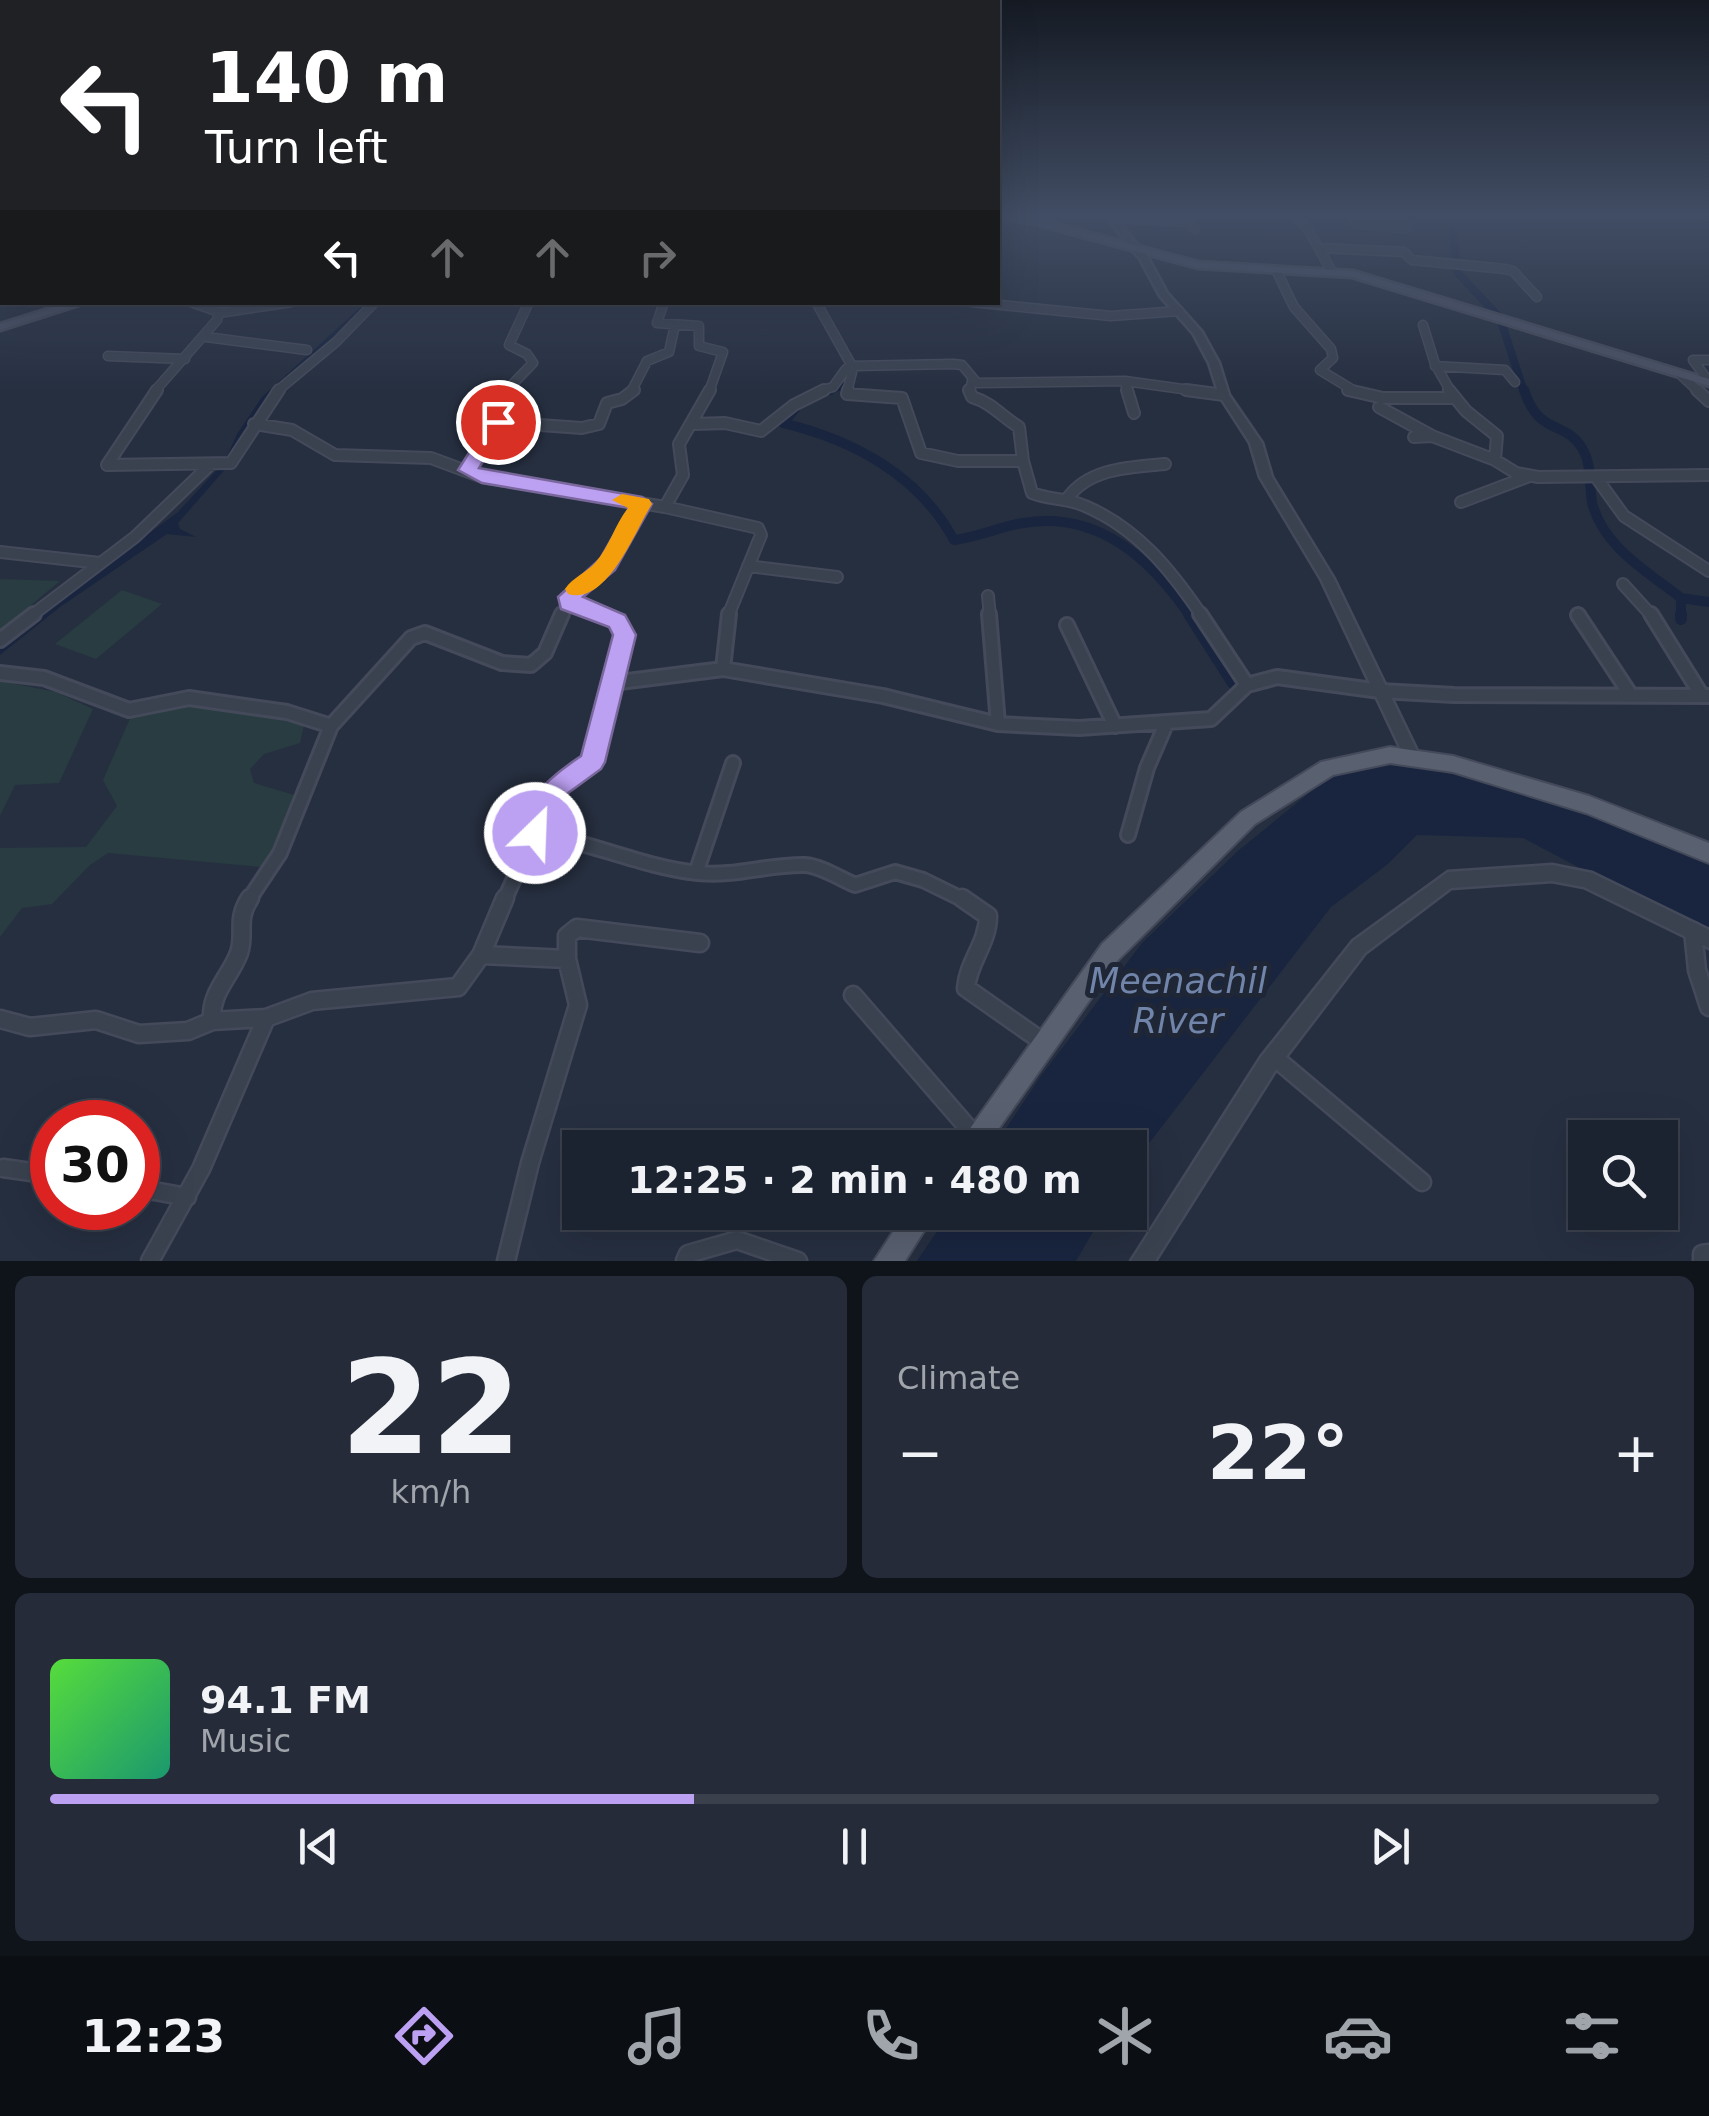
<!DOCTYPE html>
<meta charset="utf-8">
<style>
:root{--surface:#1c2330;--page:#252b38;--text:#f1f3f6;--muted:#a0a4ab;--line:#3a404c;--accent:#bca0f2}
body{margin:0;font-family:"DejaVu Sans",sans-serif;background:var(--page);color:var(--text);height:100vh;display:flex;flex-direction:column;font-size:38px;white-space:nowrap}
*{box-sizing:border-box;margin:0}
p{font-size:32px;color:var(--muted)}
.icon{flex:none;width:55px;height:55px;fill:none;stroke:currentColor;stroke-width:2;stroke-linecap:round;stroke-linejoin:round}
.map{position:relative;height:1261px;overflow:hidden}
.details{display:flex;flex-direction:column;gap:15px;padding:15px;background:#0f131a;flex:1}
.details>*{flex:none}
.top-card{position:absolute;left:0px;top:0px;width:1000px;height:305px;box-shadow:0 10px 40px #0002,0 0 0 2px var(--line);background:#202124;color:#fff;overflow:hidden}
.tools{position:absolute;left:1568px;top:1120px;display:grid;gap:20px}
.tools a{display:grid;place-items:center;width:110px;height:110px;border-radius:0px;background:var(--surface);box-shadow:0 10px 40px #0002,0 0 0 2px var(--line);font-size:50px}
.speed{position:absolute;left:30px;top:1100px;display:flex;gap:20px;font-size:50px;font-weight:700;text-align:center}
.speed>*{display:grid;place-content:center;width:130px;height:130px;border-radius:50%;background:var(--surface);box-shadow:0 10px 40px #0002,0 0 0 2px var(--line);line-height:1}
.speed .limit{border:15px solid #d22;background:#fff;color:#111}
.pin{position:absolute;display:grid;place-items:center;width:85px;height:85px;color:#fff;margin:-42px;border:5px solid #fff;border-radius:50%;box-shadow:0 2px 10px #0007}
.me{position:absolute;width:110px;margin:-55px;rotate:24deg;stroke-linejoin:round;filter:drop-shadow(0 0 8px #0008)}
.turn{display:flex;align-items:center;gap:35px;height:210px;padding:0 40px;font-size:45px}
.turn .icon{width:130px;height:130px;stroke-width:2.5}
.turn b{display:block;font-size:70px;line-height:85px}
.lanes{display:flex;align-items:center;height:95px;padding:0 40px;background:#0003;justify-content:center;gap:50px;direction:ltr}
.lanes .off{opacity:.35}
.big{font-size:75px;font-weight:800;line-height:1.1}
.details .card{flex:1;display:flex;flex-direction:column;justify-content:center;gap:15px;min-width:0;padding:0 35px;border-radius:15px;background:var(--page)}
.details .dial{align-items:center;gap:0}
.dial b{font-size:130px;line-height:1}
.song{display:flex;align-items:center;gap:30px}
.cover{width:120px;height:120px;border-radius:15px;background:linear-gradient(135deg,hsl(110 70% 55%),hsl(160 70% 35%))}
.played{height:10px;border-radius:5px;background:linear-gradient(90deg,var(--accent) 40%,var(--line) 40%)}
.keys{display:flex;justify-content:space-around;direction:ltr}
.heat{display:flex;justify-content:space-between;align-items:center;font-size:55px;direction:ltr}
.details .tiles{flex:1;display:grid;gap:15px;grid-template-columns:1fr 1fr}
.card:last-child{grid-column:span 2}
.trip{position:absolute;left:562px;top:1130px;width:585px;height:100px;border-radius:0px;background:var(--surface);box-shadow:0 10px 40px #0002,0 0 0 2px var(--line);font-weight:800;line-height:100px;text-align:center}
.tab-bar{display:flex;height:160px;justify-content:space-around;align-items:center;background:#0b0e13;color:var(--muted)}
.tab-bar .icon{width:70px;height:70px}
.tab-bar .selected{color:var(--accent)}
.tab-bar b{font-size:45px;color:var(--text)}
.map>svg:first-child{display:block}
</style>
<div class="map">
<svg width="1709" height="1261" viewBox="0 0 1709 1261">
<rect width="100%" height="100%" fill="#262f40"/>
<path fill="#283c41" d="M1344,214H1402L1415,229L1407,234L1352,229Z
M0,579L60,581L0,631Z
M122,590L162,604L96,659L55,644Z
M0,681L56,692L93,709L59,783L15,785L0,816Z
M179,704L215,705L304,725L300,743L264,754L250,769L254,783L294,795L276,845L261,867L108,853L90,865L52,904L22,908L0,937V848L86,847L117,806L103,780L132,714Z"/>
<path fill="#19253f" d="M365,303H374L275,391L228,466L178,523L180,529L196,537L167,534L60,607L0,655V643L178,512L225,461L237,434L262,397Z
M1395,756L1546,796L1709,863V936L1523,838L1417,835L1388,864L1331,907L1130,1168V1148H993L1041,1076L1142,943L1239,850L1341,767Z
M950,1212H1104V1213L1076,1261H917Z"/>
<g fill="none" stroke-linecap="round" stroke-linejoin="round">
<path stroke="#19253f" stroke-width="8" d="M1453,231L1457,272L1499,317
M1502,324L1524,392
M822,392L839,387L848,375L847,367"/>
<path stroke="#19253f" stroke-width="10" d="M1524,390C1539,436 1565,420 1582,448C1592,464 1589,484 1592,502C1602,546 1648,572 1681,598V616
M822,392L830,390
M797,406L783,423C853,440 919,475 954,540C978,537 999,527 1023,523C1098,510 1151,559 1190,616
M1681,598L1709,602"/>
<path stroke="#19253f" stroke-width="12" d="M1189,614L1233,683
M1681,614V619"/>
<defs>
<path id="minor-far3" d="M1293,214L1308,229L1332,272
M1110,218L1188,222L1195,229
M1320,248L1404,252L1412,260L1505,269L1513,271L1537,297
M1276,270L1294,307L1331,349L1333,358L1320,370L1356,392
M0,280L2,276
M664,302L657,323L699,326V346L723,352L709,392
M816,302L853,368L847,392
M971,302L1111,316L1179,311
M219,313L292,302
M1423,325L1435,364L1451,392
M206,337L307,350
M108,356L185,359
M1709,360H1693L1709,382
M851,366L953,364L962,365L977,383L1125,381L1204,392
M1435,366L1505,370L1515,382
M1681,375L1699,392
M1125,381L1128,392
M154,392L217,320L219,312L191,302
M276,392L336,342L375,302
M505,392L533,363L527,354L509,345L529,302
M631,392L647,361L669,352L675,325
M817,392L833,387L846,369L853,368
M970,392L972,381"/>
<path id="minor-far2" d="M157,390L107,465L231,463L279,390
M848,390L847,394L902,398L921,453L958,461H1023L1032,493C1049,500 1068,498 1085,506C1137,528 1171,570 1202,616
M969,390L972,397C992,403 1001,416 1019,427L1023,461
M1127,390L1134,413
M1186,390L1224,395
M1348,390L1383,398H1455
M1449,390L1466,411L1497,436L1495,460L1516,473L1538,477L1709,475
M1697,390L1709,401
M1379,407L1432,436
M498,422L582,428L599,424L607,403L622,399L634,390
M254,424L292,430L335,455L431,458L482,477L665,507L758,528L761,535L728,616
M694,424L725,423L761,431L794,405L824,390
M1414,437L1432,436L1495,460
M468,471L498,422L507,390
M1598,480L1624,516L1709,571
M1067,499C1088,468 1131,467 1165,464
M1461,502L1527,477
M665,507L683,475L679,444L710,390
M0,552L100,563
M748,566L837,577
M1623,584L1652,616
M988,596L990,616
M569,604L578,586L607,564L642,503
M31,616L135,537L210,465
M560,616L569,604L606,616"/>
<path id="minor-far1" d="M989,614L998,724
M1200,614L1247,685
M1651,614L1702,696
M1578,615L1630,694
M1067,625L1115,726
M0,640L34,614
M723,669L729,614
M0,673L44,678L129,710L189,698L287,712L331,726
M612,683L723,669L883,696L998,724L1079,728L1211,719L1247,685L1277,677L1380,691L1454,695L1709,696
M535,833C591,842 642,867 698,873C735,877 769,864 805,865C821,866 841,879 855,885L895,872L923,880L966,901
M1128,835L1147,768L1166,724
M696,873L733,763
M248,901L280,853L331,726L411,638L425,633L502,663L531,665L545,653L562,614
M504,901L555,788L592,762L624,635L622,626L602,614"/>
<path id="minor" d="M962,898L988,916C988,943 968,962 966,988L1043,1042
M1693,931L1697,970L1709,1007
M481,955L567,959L578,1005L530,1163L506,1261
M567,959V936L577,928L700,943
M853,995L976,1137
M0,1019L30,1027L96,1020L139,1034L188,1031L212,1021
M212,1021C210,992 229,979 239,953C246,932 235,921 250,898
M212,1021L266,1018L312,1001L458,987L481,955L505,898
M1274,1057L1422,1182
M3,1168L52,1175
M138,1188L187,1197
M150,1261L201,1169L266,1018
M685,1261L688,1254L737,1240L798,1261
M1702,1261V1254L1709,1253"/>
<path id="tertiary" d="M1103,214H1112L1147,256L1167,293L1202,332L1219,363L1229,395L1262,443L1272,477L1334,579L1419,755L1416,760L1411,761L1406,760L1321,579L1260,477L1250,443L1219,395L1209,363L1193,333L1160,296L1140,259Z
M1552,865L1592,873L1709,930V948L1584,887L1552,881L1451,888L1365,953L1275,1071L1155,1261H1131L1261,1057L1353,941L1448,872Z"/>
<path id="secondary" d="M998,214L1027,216L1198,262L1353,271L1709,379V386L1352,277L1198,268L1027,222L998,219Z
M70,302H88L0,330V324Z"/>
<path id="primary" d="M1390,747L1453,756L1589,796L1709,843V863L1586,813L1453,772L1390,763L1333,775L1255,824L1118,960L985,1148H956L1102,944L1241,812L1321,762Z
M906,1212H936L905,1261H874Z"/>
</defs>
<use href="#minor-far3" stroke="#444a5a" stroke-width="11"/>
<use href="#minor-far2" stroke="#444a5a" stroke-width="14"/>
<use href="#minor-far1" stroke="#444a5a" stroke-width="18"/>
<use href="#minor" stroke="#444a5a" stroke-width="21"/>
<use href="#tertiary" stroke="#444a5a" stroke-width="5"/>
<use href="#secondary" stroke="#444a5a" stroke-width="5"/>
<use href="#primary" stroke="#444a5a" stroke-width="4"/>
<use href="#minor-far3" stroke="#3a4250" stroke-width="8"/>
<use href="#minor-far2" stroke="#3a4250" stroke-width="10"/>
<use href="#minor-far1" stroke="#3a4250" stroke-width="12"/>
<use href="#minor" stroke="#3a4250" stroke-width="16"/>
<use href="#tertiary" fill="#3a4250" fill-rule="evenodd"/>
<use href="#secondary" fill="#495063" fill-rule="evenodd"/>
<use href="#primary" fill="#596070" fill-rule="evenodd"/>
</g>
<linearGradient id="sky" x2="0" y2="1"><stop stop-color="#151a23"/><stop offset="0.55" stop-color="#414d64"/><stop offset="1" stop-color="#414d64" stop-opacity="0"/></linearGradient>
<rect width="1709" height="391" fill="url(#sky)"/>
<path fill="#bca0f2" stroke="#7a689d" stroke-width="2.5" d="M498,416L507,422L479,468L642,497L652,504L615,570L583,597L625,615L636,635L605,762L601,769L564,796L544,841L535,845L525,841C509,807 557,772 581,756L613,635L609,627L561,609L558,597L600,559L629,508L482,483L458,470L491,418Z"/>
<path fill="#f59e0b" d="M622,494L649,499L652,504C636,528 608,606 568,594L565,589C573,577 586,573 595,563C610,546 614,526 628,508L612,500Z"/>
<g text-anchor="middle" stroke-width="10" stroke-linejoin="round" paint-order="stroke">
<g font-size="35" font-style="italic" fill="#7184a9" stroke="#1f2636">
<text x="1178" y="993">Meenachil<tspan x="1178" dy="40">River</tspan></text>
</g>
</g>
</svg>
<div class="tools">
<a><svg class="icon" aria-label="search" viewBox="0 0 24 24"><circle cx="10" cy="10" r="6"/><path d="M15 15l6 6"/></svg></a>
</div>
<div class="speed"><div class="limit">30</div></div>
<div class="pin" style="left:498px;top:422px;background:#d93025"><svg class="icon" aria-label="arrive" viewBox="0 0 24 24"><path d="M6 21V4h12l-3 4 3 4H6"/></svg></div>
<svg class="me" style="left:535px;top:833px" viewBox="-20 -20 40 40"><circle r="17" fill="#bca0f2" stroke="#fff" stroke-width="3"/><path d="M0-11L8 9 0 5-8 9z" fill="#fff"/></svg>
<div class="trip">12:25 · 2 min · 480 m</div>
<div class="top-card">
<div class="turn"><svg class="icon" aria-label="left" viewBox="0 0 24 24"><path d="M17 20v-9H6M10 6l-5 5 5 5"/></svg><div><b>140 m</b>Turn left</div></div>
<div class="lanes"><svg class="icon" aria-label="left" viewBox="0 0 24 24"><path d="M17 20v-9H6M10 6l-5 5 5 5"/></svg><svg class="icon off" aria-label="ahead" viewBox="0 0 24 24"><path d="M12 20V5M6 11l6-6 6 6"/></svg><svg class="icon off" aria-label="ahead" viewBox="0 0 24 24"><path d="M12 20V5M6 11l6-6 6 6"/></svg><svg class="icon off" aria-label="right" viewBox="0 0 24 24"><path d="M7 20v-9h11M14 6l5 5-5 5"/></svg></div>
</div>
</div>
<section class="details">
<div class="tiles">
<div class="card dial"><b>22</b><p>km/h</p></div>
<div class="card"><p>Climate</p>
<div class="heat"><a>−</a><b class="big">22°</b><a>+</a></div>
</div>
<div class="card">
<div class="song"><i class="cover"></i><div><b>94.1 FM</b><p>Music</p></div></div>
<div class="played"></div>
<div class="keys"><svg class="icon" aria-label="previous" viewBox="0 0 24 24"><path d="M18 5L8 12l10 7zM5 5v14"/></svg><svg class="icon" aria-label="pause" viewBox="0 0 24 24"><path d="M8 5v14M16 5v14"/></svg><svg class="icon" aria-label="next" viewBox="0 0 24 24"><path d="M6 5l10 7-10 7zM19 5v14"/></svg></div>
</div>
</div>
</section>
<nav class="tab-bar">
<b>12:23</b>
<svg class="icon selected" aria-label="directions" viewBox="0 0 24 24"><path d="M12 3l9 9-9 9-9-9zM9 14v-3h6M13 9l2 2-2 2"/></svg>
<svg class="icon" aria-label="music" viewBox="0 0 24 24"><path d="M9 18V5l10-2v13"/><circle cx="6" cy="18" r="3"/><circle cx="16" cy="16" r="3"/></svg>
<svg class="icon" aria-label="phone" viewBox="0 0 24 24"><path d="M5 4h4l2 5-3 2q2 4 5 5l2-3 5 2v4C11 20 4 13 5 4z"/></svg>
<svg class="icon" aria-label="climate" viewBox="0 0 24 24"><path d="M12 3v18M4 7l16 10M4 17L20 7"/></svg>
<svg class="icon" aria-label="car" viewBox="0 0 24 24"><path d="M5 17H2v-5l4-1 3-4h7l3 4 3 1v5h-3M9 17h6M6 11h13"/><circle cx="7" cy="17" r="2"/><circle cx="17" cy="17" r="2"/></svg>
<svg class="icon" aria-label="filters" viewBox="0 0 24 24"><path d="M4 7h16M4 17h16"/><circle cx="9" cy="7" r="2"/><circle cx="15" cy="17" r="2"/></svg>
</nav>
